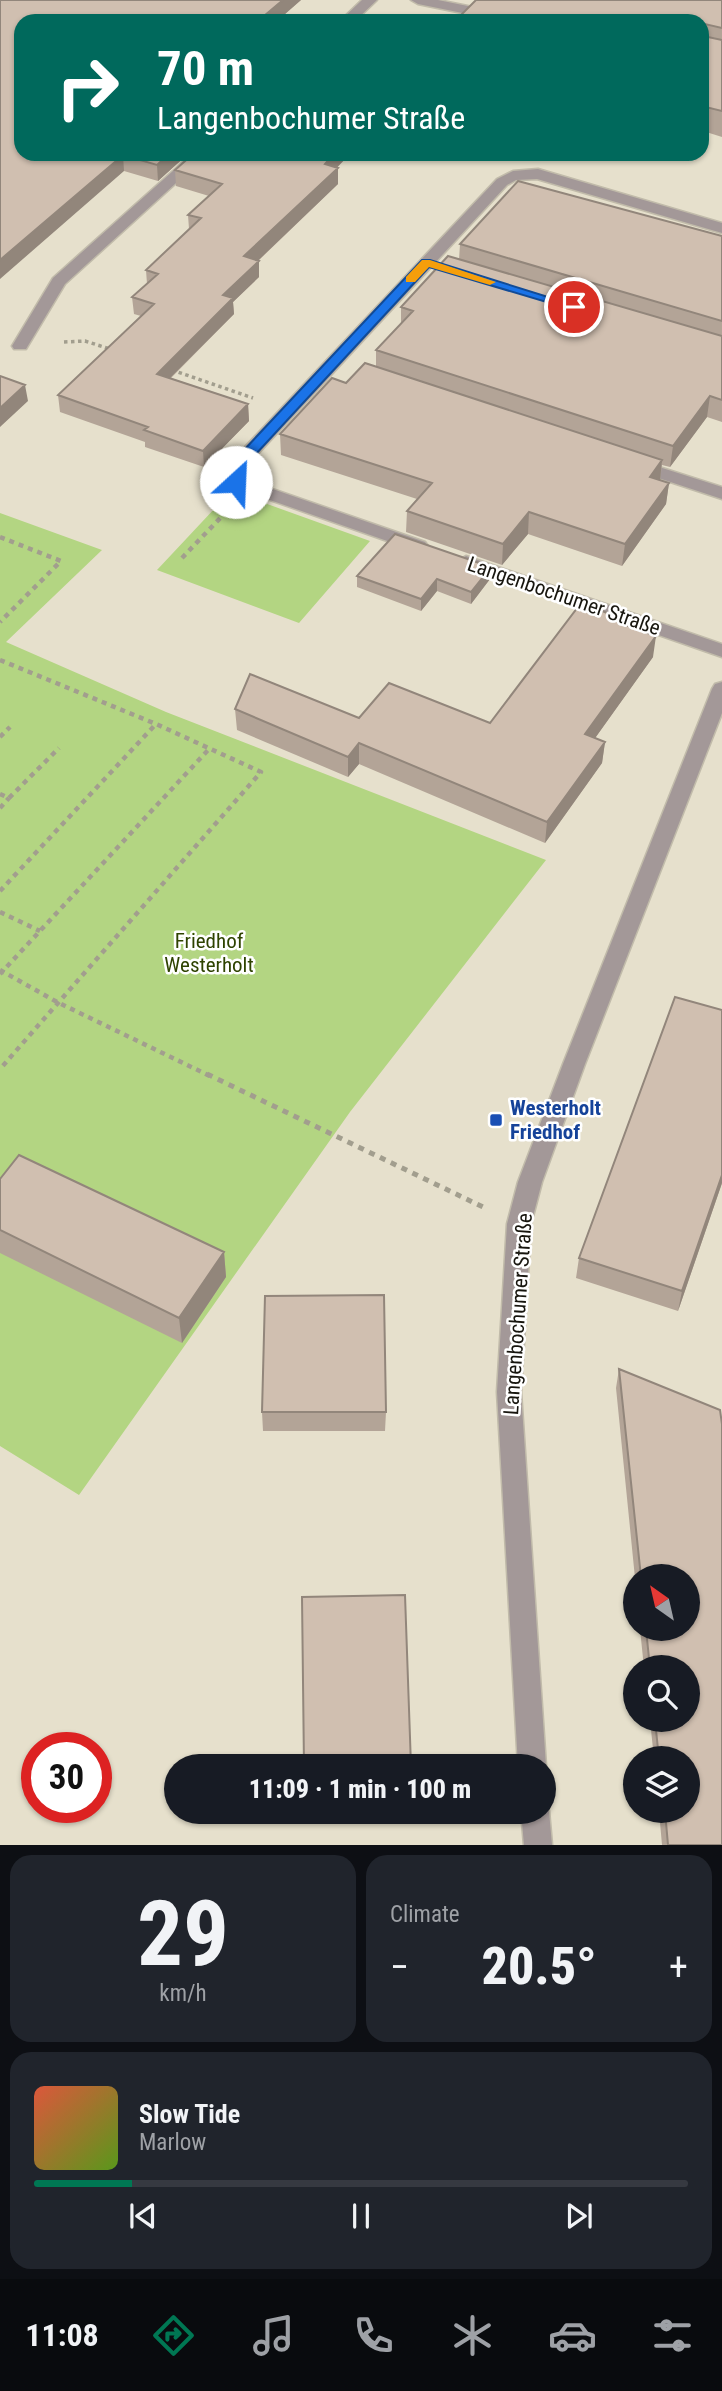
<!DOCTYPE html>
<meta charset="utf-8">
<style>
:root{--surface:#171b24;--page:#20242c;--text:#f1f3f6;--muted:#9ea1a6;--line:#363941;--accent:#007753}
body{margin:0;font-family:"Roboto Condensed",sans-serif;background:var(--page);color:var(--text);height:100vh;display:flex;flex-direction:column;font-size:26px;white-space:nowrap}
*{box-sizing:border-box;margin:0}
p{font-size:23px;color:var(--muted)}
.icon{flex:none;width:38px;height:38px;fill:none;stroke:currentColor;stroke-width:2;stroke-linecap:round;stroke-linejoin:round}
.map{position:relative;height:1845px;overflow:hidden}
.panel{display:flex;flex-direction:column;gap:10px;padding:10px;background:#0d0f14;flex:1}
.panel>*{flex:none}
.banner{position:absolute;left:14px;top:14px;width:695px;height:147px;border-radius:21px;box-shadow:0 2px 5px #0004;background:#00695c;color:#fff;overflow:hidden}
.needle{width:46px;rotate:326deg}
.buttons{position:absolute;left:623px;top:1564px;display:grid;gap:14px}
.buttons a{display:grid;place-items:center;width:77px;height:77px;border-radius:50%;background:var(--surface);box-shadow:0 2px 5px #0004;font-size:35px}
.speed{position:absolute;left:21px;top:1732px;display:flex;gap:14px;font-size:35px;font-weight:700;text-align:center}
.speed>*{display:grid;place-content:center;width:91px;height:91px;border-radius:50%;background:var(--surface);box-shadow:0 2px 5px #0004;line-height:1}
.speed .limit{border:10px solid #d22;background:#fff;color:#111}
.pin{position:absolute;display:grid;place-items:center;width:60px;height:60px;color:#fff;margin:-30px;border:4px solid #fff;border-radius:50%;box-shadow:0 2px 7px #0007}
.me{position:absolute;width:77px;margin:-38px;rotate:25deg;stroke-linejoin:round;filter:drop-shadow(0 0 5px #0008)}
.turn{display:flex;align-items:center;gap:24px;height:147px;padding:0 28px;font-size:32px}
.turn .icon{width:91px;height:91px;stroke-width:2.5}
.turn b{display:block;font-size:49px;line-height:60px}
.big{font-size:52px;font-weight:800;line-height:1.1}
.panel .card{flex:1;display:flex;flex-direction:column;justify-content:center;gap:10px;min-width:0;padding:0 24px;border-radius:21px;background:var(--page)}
.panel .dial{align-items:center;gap:0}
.dial b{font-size:91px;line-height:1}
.song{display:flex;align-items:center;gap:21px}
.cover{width:84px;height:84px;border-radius:10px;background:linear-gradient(135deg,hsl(10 70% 55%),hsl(90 70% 35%))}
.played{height:7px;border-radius:4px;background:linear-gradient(90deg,var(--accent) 15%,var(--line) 15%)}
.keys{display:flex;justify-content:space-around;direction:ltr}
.heat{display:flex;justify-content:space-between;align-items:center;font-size:38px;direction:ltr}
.panel .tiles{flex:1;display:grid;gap:10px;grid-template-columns:1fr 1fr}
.card:last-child{grid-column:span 2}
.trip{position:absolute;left:164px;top:1754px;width:392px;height:70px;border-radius:35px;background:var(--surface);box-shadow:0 2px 5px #0004;font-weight:800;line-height:70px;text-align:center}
.menu{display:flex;height:112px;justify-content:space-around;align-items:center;background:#090b0e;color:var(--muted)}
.menu .icon{width:49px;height:49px}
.menu .current{color:var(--accent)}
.menu b{font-size:32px;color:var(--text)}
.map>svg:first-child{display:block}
</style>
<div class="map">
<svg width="722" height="1845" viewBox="0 0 722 1845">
<rect width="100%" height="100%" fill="#e6e0cc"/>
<path fill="#b3d582" d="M231,491L370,541L299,623L157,570Z
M0,513L102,550L6,642L166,712L546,860L350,1112L79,1495L0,1446Z"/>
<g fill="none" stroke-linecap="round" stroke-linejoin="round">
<defs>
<path id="minor" d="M362,0H377L355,21H340Z
M411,0H438L522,17L529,21H502L418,4Z
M192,154H208L65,284L26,349H14L12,346L53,278Z
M538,169L722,223V233L537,179L516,180L507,185L243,470L244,479L425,542L428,546L425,550H413L230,486L225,469L228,465L497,179L513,171Z
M634,459L722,487V499L628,468L625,464Z
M466,556L722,644V657L460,566L457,562Z
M722,682V713L585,1064L542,1182L531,1224L521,1392L546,1766L544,1770V1766H518L497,1392L507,1224L518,1182L563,1064L712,689L715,684Z
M544,1801L549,1811L552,1845H524L521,1811H544Z"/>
</defs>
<use href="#minor" stroke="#c1bbaa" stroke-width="3"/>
<path stroke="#a29e8e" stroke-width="3.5" stroke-dasharray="3.5 3.5" stroke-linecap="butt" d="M64,342L85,341L110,349
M172,370L253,398"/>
<path stroke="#a29e8e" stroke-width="4.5" stroke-dasharray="5 5" stroke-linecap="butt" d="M0,537L61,561L0,622
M182,558L225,513
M0,660L156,724L261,772L0,1069
M0,737L10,727
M0,794L9,798L59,748
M0,808L9,798
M0,891L156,724
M0,912L40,931
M0,970L57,1002L210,1076
M0,974L209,749"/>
<path stroke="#a29e8e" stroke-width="5" stroke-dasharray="6 6" stroke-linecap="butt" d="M207,1074L483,1207"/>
<use href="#minor" fill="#a39898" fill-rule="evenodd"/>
</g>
<path fill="#b3a497" d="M0,0H301L277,21H21L188,154L158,181L124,171Z
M722,0V137L703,131L702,21Z
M338,168V184L258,261L259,277L233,302L234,314L171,378L248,404L249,421L204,467L145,447V442L60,412L58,395L141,316L134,314L132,297L147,284L146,270L189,229L188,215L209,196L176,186L175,170Z
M722,236V422L707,417L670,467L662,465L660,480L669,483L666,504L622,566L528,534L502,565L406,532L407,511L417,499L281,455L280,434L346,383L376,366V350L401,324V307L459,260L460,244Z
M357,576L490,579L471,604L437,591L421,611L357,587Z
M630,626L653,657L595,738L605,742L602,763L545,843L359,764L348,777L237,730L235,709L359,718L490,723Z
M0,1179L224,1252L226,1277L182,1343L0,1253Z
M722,1183L678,1311L576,1278L579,1258Z
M619,1369L720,1410L722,1424V1845H662L659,1811H688V1759H654L650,1720H688V1668H644L640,1629H688V1577H635V1578L616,1388Z
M262,1412H386L385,1431H263Z"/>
<path fill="#92867b" d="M283,0H301L277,21H258Z
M706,107L703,131L702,132V111Z
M169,154H188L158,181L157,165Z
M334,154H350L328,177L338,168V184L245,273L244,256Z
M123,155L124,171L0,279V260Z
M259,261V277L233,302L234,314L158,390L157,374L223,295Z
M25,385L28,401L0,427V408Z
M710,396L707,417L670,467L673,446Z
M248,404L249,421L204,467L203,451Z
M662,460L660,481L650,477Z
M669,483L666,504L622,566L625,544Z
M529,512L528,534L502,565L503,544Z
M491,567L490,579L471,604V592Z
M437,579V591L421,611V599Z
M656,636L653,657L583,755L585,734Z
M605,742L602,763L545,843L547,822Z
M359,743V764L348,777V757Z
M722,1175V1183L678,1311L682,1291Z
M224,1252L226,1277L182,1343L179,1318Z"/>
<path fill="#d0bfb0" stroke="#92867b" stroke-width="2" d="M0,0H283L258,21H21V154H169L157,165L123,155L0,260Z
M476,0H722V28L705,24L702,27L703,36L722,40V111L706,107L702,111V21H455Z
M193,154H334L325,164L338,168L244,256L259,261L223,295L233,298L157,374L248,404L203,451L144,430L148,427L58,395L154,304L132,297L158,274L146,270L201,218L188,215L222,184L175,170Z
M518,181L722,236V321L460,244Z
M448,256L722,336V400L710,396L673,446L376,350L413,311L401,307Z
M365,363L662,460L650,477L669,483L625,544L529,512L503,544L407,511L432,483L280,434L332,378L346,383Z
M0,376L25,385L0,408Z
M395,534L491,567L471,592L437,579L421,599L357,576Z
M581,603L631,622L628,626L656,636L585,734L605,742L547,822L359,743L348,757L235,709L250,674L359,718L389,683L490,723Z
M675,997L722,1010V1175L682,1291L579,1258Z
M19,1155L224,1252L179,1318L0,1230V1179Z
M384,1295L386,1412H262L265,1296Z
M619,1369L720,1410L722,1424V1845H668L665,1811H688V1759H659L655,1720H688V1668H650L646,1629H688V1577H641Z
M405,1595L411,1766H304L302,1597Z"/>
<path fill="#1a73e8" stroke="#114b97" stroke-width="2" d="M422,260H430L580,307L570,309L429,267L241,470V485H231L228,469L229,466Z"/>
<path fill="#f59e0b" d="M422,260H430L496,282L490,285L429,267L415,282H406V277Z"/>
<rect fill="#1a4fb4" stroke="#fff" stroke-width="2.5" x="489" y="1113" width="14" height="14" rx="3.5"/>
<g text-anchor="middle" stroke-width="5" stroke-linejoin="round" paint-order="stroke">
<g font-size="21" fill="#17150e" stroke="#fff">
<text transform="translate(564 596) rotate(19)" y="7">Langenbochumer Straße</text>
<text transform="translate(518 1314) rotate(-86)" y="7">Langenbochumer Straße</text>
</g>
<g font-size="21" fill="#2e4300" stroke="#fff">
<text x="209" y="948">Friedhof<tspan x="209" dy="24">Westerholt</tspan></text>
</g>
<g font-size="21" font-weight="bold" fill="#164399" stroke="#fff" text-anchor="start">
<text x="510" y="1115">Westerholt<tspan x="510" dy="24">Friedhof</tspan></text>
</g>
</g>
</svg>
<div class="buttons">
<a><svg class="needle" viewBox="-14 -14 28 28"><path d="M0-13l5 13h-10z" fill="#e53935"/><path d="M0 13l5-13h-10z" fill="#9ea1a6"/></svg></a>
<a><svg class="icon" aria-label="search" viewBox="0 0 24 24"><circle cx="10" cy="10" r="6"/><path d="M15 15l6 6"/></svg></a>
<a><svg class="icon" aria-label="layers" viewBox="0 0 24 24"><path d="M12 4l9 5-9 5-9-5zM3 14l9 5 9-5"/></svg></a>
</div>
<div class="speed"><div class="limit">30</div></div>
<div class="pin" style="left:574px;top:307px;background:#d93025"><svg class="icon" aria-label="arrive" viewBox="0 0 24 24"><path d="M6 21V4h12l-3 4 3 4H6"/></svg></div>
<svg class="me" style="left:236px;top:482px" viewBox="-20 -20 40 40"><circle r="19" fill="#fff"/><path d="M0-13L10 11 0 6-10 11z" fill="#1a73e8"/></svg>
<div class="trip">11:09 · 1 min · 100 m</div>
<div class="banner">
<div class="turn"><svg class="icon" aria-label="right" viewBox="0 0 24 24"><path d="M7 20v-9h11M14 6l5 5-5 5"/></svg><div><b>70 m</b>Langenbochumer Straße</div></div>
</div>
</div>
<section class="panel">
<div class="tiles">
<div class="card dial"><b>29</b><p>km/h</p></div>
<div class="card"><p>Climate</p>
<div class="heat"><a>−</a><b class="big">20.5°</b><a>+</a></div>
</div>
<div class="card">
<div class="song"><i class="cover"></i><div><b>Slow Tide</b><p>Marlow</p></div></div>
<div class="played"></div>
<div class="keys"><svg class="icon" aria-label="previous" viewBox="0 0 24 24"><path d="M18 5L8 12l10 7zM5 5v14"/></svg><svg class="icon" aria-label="pause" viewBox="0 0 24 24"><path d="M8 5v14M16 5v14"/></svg><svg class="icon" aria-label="next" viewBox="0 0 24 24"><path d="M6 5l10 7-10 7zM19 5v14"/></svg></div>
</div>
</div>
</section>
<nav class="menu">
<b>11:08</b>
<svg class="icon current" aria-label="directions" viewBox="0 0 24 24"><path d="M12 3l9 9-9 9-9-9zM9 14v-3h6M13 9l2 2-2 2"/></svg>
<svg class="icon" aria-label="music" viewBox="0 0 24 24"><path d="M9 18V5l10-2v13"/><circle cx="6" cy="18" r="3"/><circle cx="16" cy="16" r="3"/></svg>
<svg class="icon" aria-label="phone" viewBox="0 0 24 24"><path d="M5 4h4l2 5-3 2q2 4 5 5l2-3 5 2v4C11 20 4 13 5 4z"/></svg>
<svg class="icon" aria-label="climate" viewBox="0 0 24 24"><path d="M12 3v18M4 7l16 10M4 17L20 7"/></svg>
<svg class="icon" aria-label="car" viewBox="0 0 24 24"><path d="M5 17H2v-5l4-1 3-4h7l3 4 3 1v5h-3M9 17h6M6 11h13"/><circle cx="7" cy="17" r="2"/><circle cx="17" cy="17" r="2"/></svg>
<svg class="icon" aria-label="filters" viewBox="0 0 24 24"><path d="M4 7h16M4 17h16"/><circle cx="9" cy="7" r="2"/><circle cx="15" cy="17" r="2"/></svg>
</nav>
